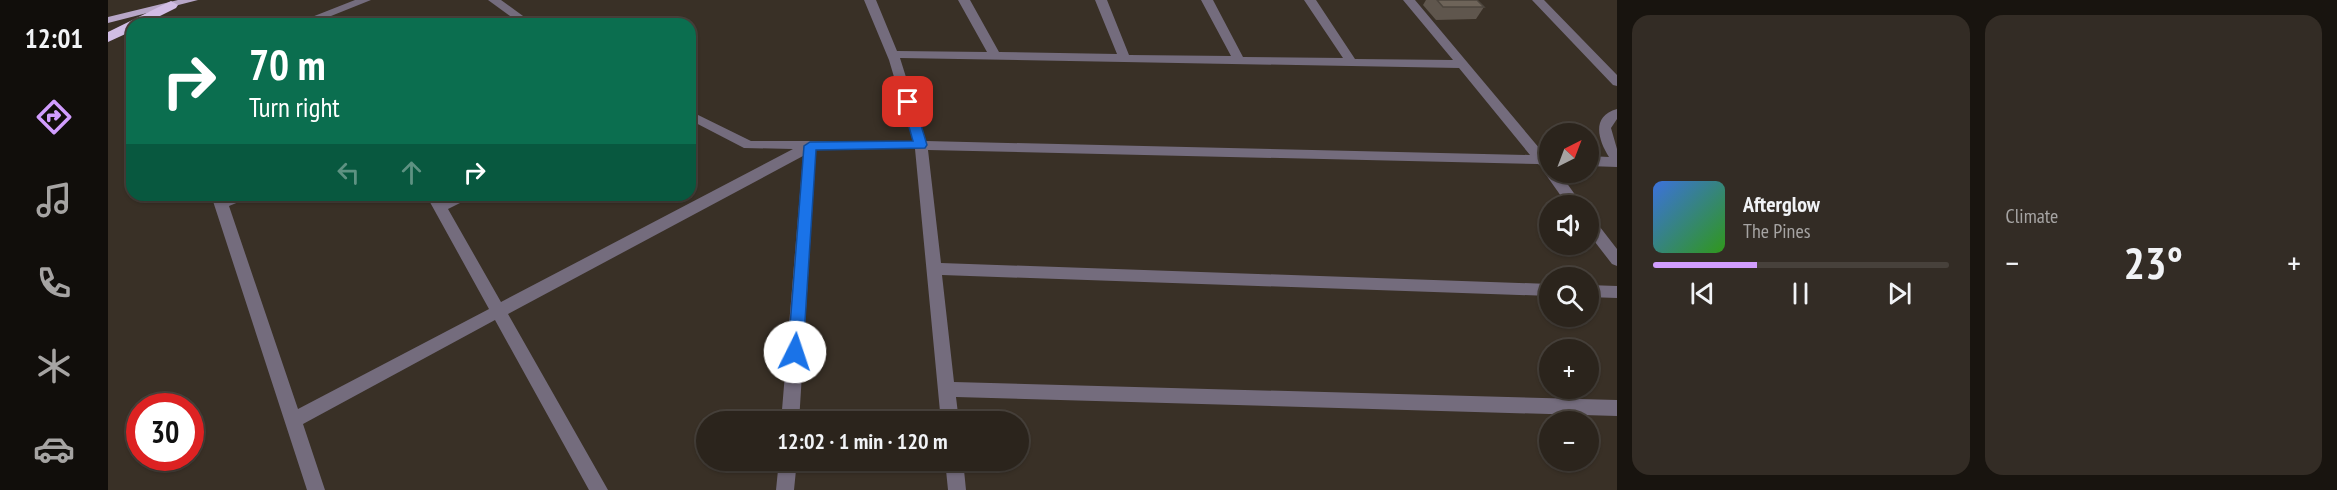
<!DOCTYPE html>
<meta charset="utf-8">
<style>
:root{--surface:#2b241c;--page:#332c25;--text:#f1f3f6;--muted:#a6a4a3;--line:#47413b;--accent:#d19dfe}
body{margin:0;font-family:"PT Sans Narrow",sans-serif;background:var(--page);color:var(--text);height:100vh;display:flex;flex-direction:column;font-size:22px;white-space:nowrap}
*{box-sizing:border-box;margin:0}
p{font-size:20px;color:var(--muted)}
.icon{flex:none;width:33px;height:33px;fill:none;stroke:currentColor;stroke-width:2;stroke-linecap:round;stroke-linejoin:round}
.map{position:relative;flex:1;overflow:hidden}
.panel{display:flex;flex-direction:column;gap:15px;padding:15px;background:#18140f;width:720px}
.panel>*{flex:none}
.guide{position:absolute;left:18px;top:18px;width:570px;height:183px;border-radius:18px;box-shadow:0 2px 4px #0004,0 0 0 2px var(--line);background:#0b6e4f;color:#fff;overflow:hidden}
.needle{width:39px;rotate:42deg}
.fabs{position:absolute;left:1431px;top:123px;display:grid;gap:12px}
.fabs a{display:grid;place-items:center;width:60px;height:60px;border-radius:50%;background:var(--surface);box-shadow:0 2px 4px #0004,0 0 0 2px var(--line);font-size:30px}
.speed{position:absolute;left:18px;top:393px;display:flex;gap:12px;font-size:30px;font-weight:700;text-align:center}
.speed>*{display:grid;place-content:center;width:78px;height:78px;border-radius:50%;background:var(--surface);box-shadow:0 2px 4px #0004,0 0 0 2px var(--line);line-height:1}
.speed .limit{border:9px solid #d22;background:#fff;color:#111}
.pin{position:absolute;display:grid;place-items:center;width:51px;height:51px;color:#fff;margin:-26px;border-radius:12px;box-shadow:0 3px 9px #0006}
.me{position:absolute;width:66px;margin:-33px;rotate:4deg;stroke-linejoin:round;filter:drop-shadow(0 0 4px #0008)}
.turn{display:flex;align-items:center;gap:21px;height:126px;padding:0 24px;font-size:27px}
.turn .icon{width:78px;height:78px;stroke-width:2.5}
.turn b{display:block;font-size:42px;line-height:51px}
.lanes{display:flex;align-items:center;height:57px;padding:0 24px;background:#0003;justify-content:center;gap:30px;direction:ltr}
.lanes .off{opacity:.35}
.big{font-size:45px;font-weight:800;line-height:1.1}
.panel .card{flex:1;display:flex;flex-direction:column;justify-content:center;gap:9px;min-width:0;padding:0 21px;border-radius:18px;background:var(--page)}
.song{display:flex;align-items:center;gap:18px}
.cover{width:72px;height:72px;border-radius:9px;background:linear-gradient(135deg,hsl(220 70% 55%),hsl(110 70% 35%))}
.played{height:6px;border-radius:3px;background:linear-gradient(90deg,var(--accent) 35%,var(--line) 35%)}
.keys{display:flex;justify-content:space-around;direction:ltr}
.heat{display:flex;justify-content:space-between;align-items:center;font-size:33px;direction:ltr}
.panel .tiles{flex:1;display:grid;gap:15px;grid-template-columns:repeat(2,1fr)}
.trip{position:absolute;left:588px;top:411px;width:333px;height:60px;border-radius:30px;background:var(--surface);box-shadow:0 2px 4px #0004,0 0 0 2px var(--line);font-weight:800;line-height:60px;text-align:center}
main{display:flex;flex:1;min-height:0}
.dock{display:flex;flex-direction:column;width:108px;justify-content:space-around;align-items:center;background:#110e0b;color:var(--muted)}
.dock .icon{width:42px;height:42px}
.dock .selected{color:var(--accent)}
.dock b{font-size:27px;color:var(--text)}
.map>svg:first-child{display:block}
</style>
<main>
<nav class="dock">
<b>12:01</b>
<svg class="icon selected" aria-label="directions" viewBox="0 0 24 24"><path d="M12 3l9 9-9 9-9-9zM9 14v-3h6M13 9l2 2-2 2"/></svg>
<svg class="icon" aria-label="music" viewBox="0 0 24 24"><path d="M9 18V5l10-2v13"/><circle cx="6" cy="18" r="3"/><circle cx="16" cy="16" r="3"/></svg>
<svg class="icon" aria-label="phone" viewBox="0 0 24 24"><path d="M5 4h4l2 5-3 2q2 4 5 5l2-3 5 2v4C11 20 4 13 5 4z"/></svg>
<svg class="icon" aria-label="climate" viewBox="0 0 24 24"><path d="M12 3v18M4 7l16 10M4 17L20 7"/></svg>
<svg class="icon" aria-label="car" viewBox="0 0 24 24"><path d="M5 17H2v-5l4-1 3-4h7l3 4 3 1v5h-3M9 17h6M6 11h13"/><circle cx="7" cy="17" r="2"/><circle cx="17" cy="17" r="2"/></svg>
</nav>
<div class="map">
<svg width="1509" height="490" viewBox="0 0 1509 490">
<rect width="100%" height="100%" fill="#393026"/>
<g fill="none" stroke-linecap="round" stroke-linejoin="round">
<path fill="#746c7d" fill-rule="evenodd" d="M247,0H263L203,24H186Z
M380,0H393L426,24H413Z
M756,0H768L789,51L879,52L850,0H862L891,52L1009,54L987,0H999L1021,55L1123,56L1093,0H1105L1135,57L1235,58L1196,0H1208L1247,59L1345,60L1295,0H1307L1437,155H1442V167L1437,169L1430,164L820,150L833,263L1442,284V296L834,275L846,382L1509,400V416L848,397L851,422H833L807,149H708L691,422H673L695,156L400,314L500,490H481L387,320L195,424L217,490H199L103,195H140L138,199L121,206L190,409L381,309L318,195H332L334,199L343,195H362L360,199L340,209L393,302L685,149L636,148L582,120V111L643,141H805L781,60ZM792,58L1351,68L1422,155L818,141Z
M1424,0H1436L1509,75V86L1505,85Z
M1509,109V119L1503,128L1509,149V167L1480,166V156L1501,157C1490,140 1483,116 1509,109Z
M1442,168V172H1451L1475,206H1460L1436,172Z
M1480,217L1485,218L1509,249V266L1504,264L1480,233Z
M1480,285L1509,286V298L1480,297Z
M671,460H689L686,490H668Z
M837,460H855L858,490H840Z"/>
<path fill="#b7a6c7" fill-rule="evenodd" d="M70,0H90L0,23V17Z"/>
<path fill="#d1bde5" fill-rule="evenodd" d="M63,1L70,5L68,8L36,24H24V31L0,42V32Z"/>
</g>
<path fill="#5f564d" d="M1318,0H1369L1376,7L1368,19L1328,20L1315,5Z"/>
<path fill="#6e6459" stroke="#4d463e" stroke-width="1.5" d="M1329,0H1369L1376,7H1335Z"/>
<path fill="#1a73e8" stroke="#114b97" stroke-width="1.5" d="M800,99L806,102L819,145L817,148L708,150L695,352L693,357H682L680,352L696,146L702,142L805,141L794,102Z"/>
</svg>
<div class="fabs">
<a><svg class="needle" viewBox="-14 -14 28 28"><path d="M0-13l5 13h-10z" fill="#e53935"/><path d="M0 13l5-13h-10z" fill="#a6a4a3"/></svg></a>
<a><svg class="icon" aria-label="sound" viewBox="0 0 24 24"><path d="M4 9h4l5-4v14l-5-4H4zM17 9q2 3 0 6"/></svg></a>
<a><svg class="icon" aria-label="search" viewBox="0 0 24 24"><circle cx="10" cy="10" r="6"/><path d="M15 15l6 6"/></svg></a>
<a>+</a>
<a>−</a>
</div>
<div class="speed"><div class="limit">30</div></div>
<div class="pin" style="left:800px;top:102px;background:#d93025"><svg class="icon" aria-label="arrive" viewBox="0 0 24 24"><path d="M6 21V4h12l-3 4 3 4H6"/></svg></div>
<svg class="me" style="left:687px;top:352px" viewBox="-20 -20 40 40"><circle r="19" fill="#fff"/><path d="M0-13L10 11 0 6-10 11z" fill="#1a73e8"/></svg>
<div class="trip">12:02 · 1 min · 120 m</div>
<div class="guide">
<div class="turn"><svg class="icon" aria-label="right" viewBox="0 0 24 24"><path d="M7 20v-9h11M14 6l5 5-5 5"/></svg><div><b>70 m</b>Turn right</div></div>
<div class="lanes"><svg class="icon off" aria-label="left" viewBox="0 0 24 24"><path d="M17 20v-9H6M10 6l-5 5 5 5"/></svg><svg class="icon off" aria-label="ahead" viewBox="0 0 24 24"><path d="M12 20V5M6 11l6-6 6 6"/></svg><svg class="icon" aria-label="right" viewBox="0 0 24 24"><path d="M7 20v-9h11M14 6l5 5-5 5"/></svg></div>
</div>
</div>
<section class="panel">
<div class="tiles">
<div class="card">
<div class="song"><i class="cover"></i><div><b>Afterglow</b><p>The Pines</p></div></div>
<div class="played"></div>
<div class="keys"><svg class="icon" aria-label="previous" viewBox="0 0 24 24"><path d="M18 5L8 12l10 7zM5 5v14"/></svg><svg class="icon" aria-label="pause" viewBox="0 0 24 24"><path d="M8 5v14M16 5v14"/></svg><svg class="icon" aria-label="next" viewBox="0 0 24 24"><path d="M6 5l10 7-10 7zM19 5v14"/></svg></div>
</div>
<div class="card"><p>Climate</p>
<div class="heat"><a>−</a><b class="big">23°</b><a>+</a></div>
</div>
</div>
</section>
</main>
